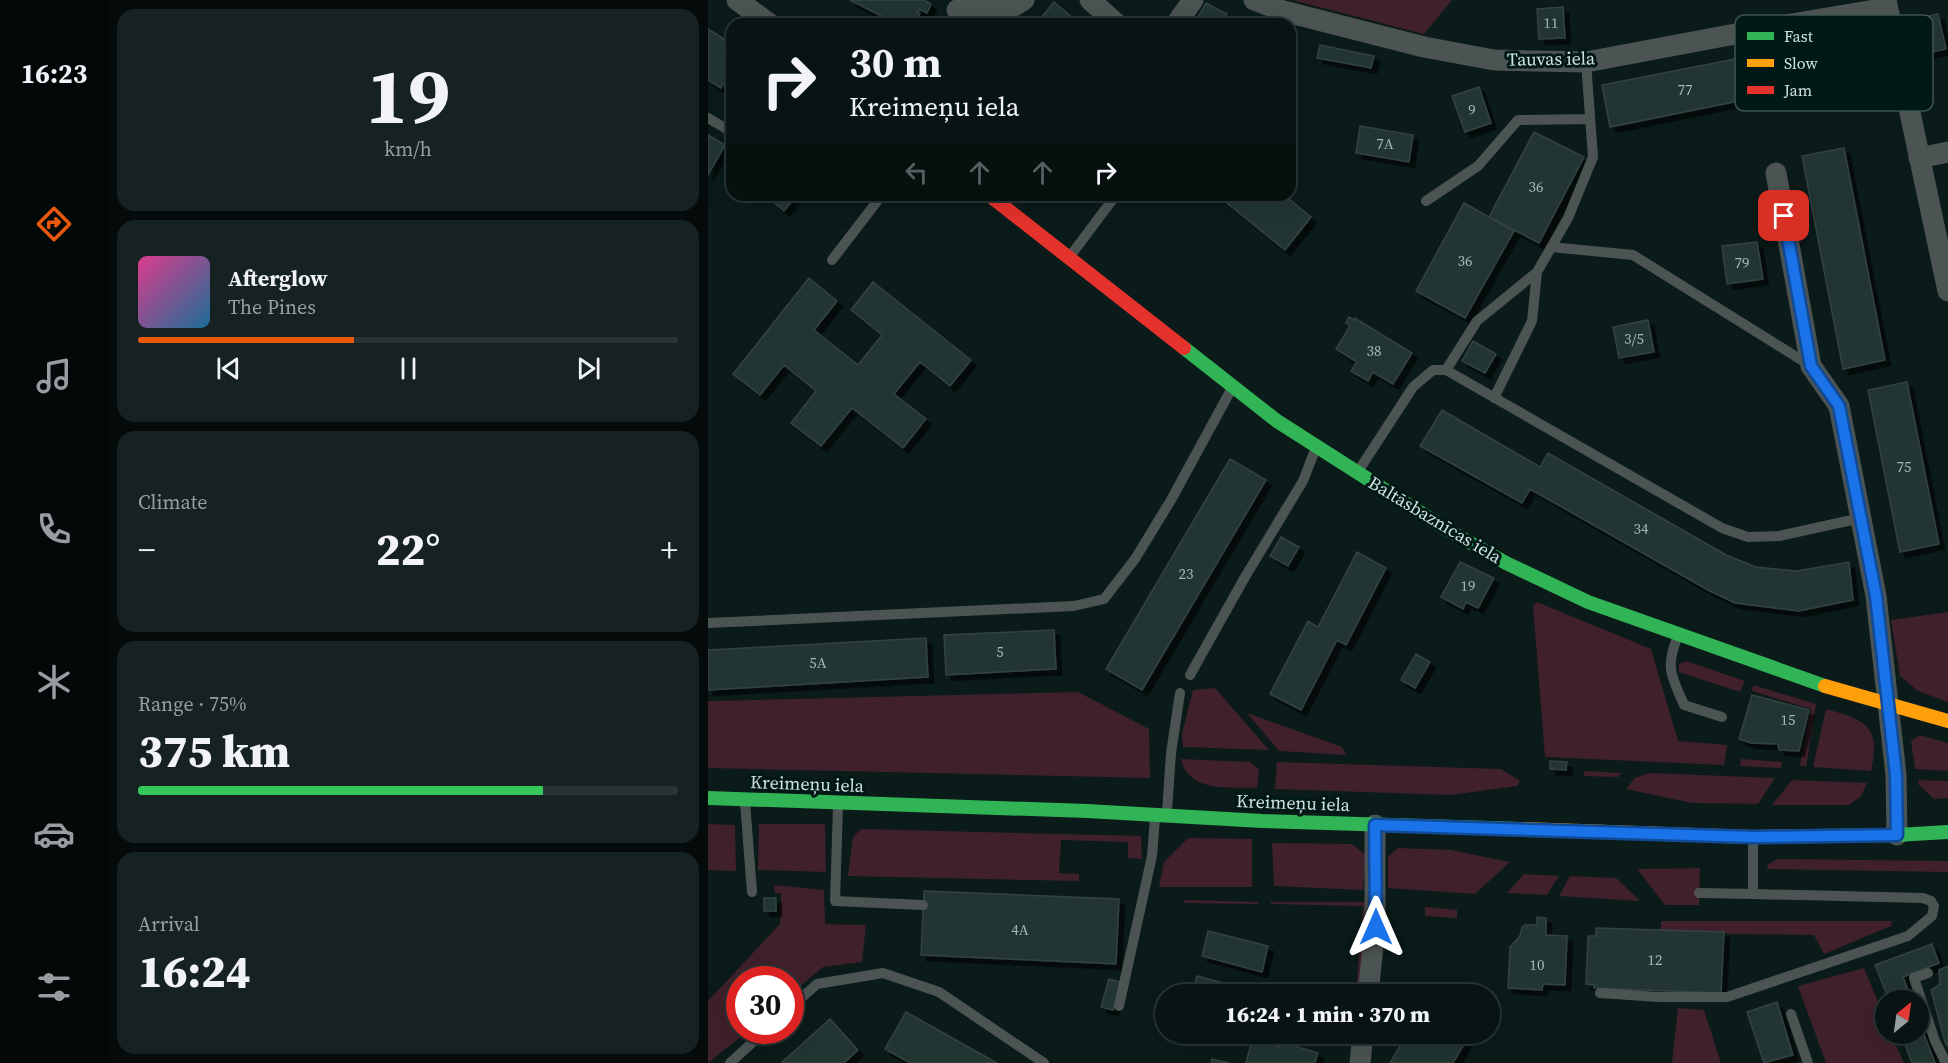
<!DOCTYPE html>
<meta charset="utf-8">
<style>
:root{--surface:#081413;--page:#162121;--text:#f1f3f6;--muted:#989ea0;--line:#293333;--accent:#ea580c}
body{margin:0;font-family:"Source Serif 4",serif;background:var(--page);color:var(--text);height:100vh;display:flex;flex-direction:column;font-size:22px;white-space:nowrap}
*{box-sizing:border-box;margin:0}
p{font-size:20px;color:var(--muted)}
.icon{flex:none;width:33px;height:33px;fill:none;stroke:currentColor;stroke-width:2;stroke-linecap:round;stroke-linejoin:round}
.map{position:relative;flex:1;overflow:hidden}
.side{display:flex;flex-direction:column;gap:9px;padding:9px;background:#040b0a;width:600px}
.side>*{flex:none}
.guide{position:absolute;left:18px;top:18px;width:570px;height:183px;border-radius:18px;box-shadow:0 6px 24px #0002,0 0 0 2px var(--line);background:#081413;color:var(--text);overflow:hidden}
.needle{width:39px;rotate:29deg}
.buttons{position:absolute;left:1167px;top:990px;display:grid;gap:12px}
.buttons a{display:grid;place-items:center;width:54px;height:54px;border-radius:50%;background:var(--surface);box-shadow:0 6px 24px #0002,0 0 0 2px var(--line);font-size:30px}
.speed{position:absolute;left:18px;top:966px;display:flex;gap:12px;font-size:30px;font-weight:700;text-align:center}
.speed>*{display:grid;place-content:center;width:78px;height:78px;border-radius:50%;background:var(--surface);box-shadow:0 6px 24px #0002,0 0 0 2px var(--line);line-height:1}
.speed .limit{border:9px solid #d22;background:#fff;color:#111}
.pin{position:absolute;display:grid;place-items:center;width:51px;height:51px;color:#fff;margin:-26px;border-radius:12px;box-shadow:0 3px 9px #0006}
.me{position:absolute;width:66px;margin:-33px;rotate:0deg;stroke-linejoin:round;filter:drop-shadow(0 0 4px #0008)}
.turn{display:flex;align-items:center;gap:21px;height:126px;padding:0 24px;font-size:27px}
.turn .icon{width:78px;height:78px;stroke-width:2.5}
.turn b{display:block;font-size:42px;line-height:51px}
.lanes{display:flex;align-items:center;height:57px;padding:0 24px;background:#0003;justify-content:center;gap:30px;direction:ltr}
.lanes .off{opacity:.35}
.big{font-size:45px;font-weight:800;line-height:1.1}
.side .widget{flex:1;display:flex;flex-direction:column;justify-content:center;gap:9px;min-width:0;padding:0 21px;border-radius:18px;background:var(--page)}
.side .dial{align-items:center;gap:0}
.dial b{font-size:78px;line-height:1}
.song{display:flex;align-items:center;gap:18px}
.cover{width:72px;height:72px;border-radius:9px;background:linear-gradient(135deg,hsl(330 70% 55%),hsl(200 70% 35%))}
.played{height:6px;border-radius:3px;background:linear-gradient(90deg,var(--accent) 40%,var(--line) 40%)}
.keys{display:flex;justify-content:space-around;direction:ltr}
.heat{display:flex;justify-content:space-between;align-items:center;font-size:33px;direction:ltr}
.charge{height:9px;border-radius:4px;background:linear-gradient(90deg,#34c759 75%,var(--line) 0)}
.trip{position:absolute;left:447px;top:984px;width:345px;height:60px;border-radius:30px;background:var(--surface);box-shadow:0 6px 24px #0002,0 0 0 2px var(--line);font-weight:800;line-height:60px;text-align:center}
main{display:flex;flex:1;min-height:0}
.tab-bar{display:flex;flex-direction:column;width:108px;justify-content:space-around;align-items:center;background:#030808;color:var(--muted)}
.tab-bar .icon{width:42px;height:42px}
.tab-bar .selected{color:var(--accent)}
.tab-bar b{font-size:27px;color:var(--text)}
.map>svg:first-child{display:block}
</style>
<main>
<nav class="tab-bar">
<b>16:23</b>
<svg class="icon selected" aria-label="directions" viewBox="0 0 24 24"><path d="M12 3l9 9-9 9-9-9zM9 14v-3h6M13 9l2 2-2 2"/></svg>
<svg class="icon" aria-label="music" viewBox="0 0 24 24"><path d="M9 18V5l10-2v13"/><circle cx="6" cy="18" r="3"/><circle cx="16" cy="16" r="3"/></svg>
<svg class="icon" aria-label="phone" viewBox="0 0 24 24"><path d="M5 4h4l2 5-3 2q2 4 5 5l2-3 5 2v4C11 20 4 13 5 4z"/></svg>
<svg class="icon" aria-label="climate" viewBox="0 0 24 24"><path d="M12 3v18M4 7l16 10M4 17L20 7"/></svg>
<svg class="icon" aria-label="car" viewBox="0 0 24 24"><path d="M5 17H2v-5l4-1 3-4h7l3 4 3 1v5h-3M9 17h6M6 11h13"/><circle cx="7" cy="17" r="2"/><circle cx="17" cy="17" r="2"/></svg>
<svg class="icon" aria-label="filters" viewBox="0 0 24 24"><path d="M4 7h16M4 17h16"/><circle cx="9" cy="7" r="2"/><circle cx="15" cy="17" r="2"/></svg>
</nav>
<section class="side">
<div class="widget dial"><b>19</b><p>km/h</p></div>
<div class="widget">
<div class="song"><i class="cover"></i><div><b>Afterglow</b><p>The Pines</p></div></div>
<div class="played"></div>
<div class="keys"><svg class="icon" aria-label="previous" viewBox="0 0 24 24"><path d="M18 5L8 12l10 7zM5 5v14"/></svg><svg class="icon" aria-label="pause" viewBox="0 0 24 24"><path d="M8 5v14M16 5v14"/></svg><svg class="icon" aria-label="next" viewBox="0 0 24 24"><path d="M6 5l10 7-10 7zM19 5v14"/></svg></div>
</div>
<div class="widget"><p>Climate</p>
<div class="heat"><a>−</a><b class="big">22°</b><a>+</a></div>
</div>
<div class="widget"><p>Range · 75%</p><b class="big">375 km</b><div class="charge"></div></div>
<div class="widget"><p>Arrival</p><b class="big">16:24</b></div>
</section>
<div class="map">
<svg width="1240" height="1063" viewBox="0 0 1240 1063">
<defs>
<filter id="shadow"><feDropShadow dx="5.5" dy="5.5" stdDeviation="0" flood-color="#0009"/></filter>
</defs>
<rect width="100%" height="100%" fill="#0a1b19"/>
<path fill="#40202a" d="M584,0H744L716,34Z
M829,602L943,649L970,741L1019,745L1016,765L837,757L825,606Z
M1240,612V702L1210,691L1192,676L1183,620Z
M978,661L1037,681L1032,692L971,672V664Z
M1045,685L1108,704L1098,767L1092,765L1103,709L1044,691Z
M507,688L561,750L475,747L474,734L485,690Z
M370,692L441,729L442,778L0,768V701Z
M1118,709C1158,720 1173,726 1163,771L1105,767Z
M539,713L634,747L638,755L571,751Z
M1211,735L1240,743V771L1207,769L1203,741Z
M473,759L542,762L551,769L549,788C523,787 480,793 473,759Z
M1033,759L1074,762L1073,768L1032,766Z
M569,762L793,769L812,781L809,786L743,795L567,789Z
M877,771L913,773L910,777L875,776Z
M941,773L1067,778L1050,804L984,803L918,789L927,778Z
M1084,780L1159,783L1153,796L1141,805H1064Z
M1211,780L1240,781V798L1226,799L1210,784Z
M0,824L27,825L28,871L0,870Z
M51,824H117L118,872L50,870Z
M153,829L433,836L434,859L420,858V842L353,840L351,873L371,874V881L140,876L145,837Z
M480,838L544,839V887H451L456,862Z
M564,843L644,844L658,855L655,890L566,886Z
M690,848L743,850L802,862L767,894L680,888V857Z
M1070,859L1240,861V872L1059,869L1060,864Z
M992,868L991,905H957L929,869Z
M816,874L851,876L839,895L799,893Z
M862,876L908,878L932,901L851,896Z
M66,885L116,890L117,924L158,925L154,962L115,967L83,994L82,980H32V1030L40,1031L0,1063V1001L72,924L73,893H67Z
M477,900L550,902V904L476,903Z
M563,902H658L652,994H648L655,906L563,904Z
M717,907L749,910V918L717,916Z
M953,921H1184L1183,926L1116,954L1106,935L1020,934L1015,932L953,930Z
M1156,968L1177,1019L1178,1034H1183L1196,1063H1118L1090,986Z
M970,1008L996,1010L1013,1063H964Z"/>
<path fill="#243533" stroke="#334342" stroke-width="1.5" filter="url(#shadow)" d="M142,0H216L223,4L219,13L211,9L209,12L212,13L208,22L205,20L203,24H189Z
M346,2L372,24H328Z
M498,3L519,14L513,24H486Z
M855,7L857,38L831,39L829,9Z
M1230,14L1238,49L1215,54L1207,19Z
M0,29L24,44V71L13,88L0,80Z
M612,45L666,56L663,68L609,58Z
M1053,54L1061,95L902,127L894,85Z
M771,87L783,123L757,132L744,96Z
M652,126L705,135L701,162L648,153Z
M826,132L876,157L831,243L781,217Z
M0,135L17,145L0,175Z
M1136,148L1177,360L1135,369L1094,156Z
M57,195H89L76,211Z
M509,195H576L603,217L577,250Z
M756,203L806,231L757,318L708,291Z
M1049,242L1055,279L1019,284L1014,246Z
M101,278L129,301L106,330L150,365L174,335L143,310L165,282L263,360L242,386L212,362L186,394L218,419L195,448L144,408L113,446L83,423L108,391L76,365L52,395L25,374Z
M641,317L646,320L647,318L704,353L685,384L665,372L660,381L643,371L649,362L628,349L642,326L638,323Z
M940,320L946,352L911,358L905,327Z
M765,341L788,354L777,373L754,361Z
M1199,382L1231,544L1192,552L1160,390Z
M734,410L832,467L840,453L1018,555L1048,567L1088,571L1141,562L1145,600L1091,611L1027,603L1000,590L822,489L814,503L712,446Z
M522,459L558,480L434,690L398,669Z
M573,537L591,547L580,566L562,556Z
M649,552L678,568L638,645L629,640L593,710L562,694L600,621L610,627Z
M752,562L786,578L770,608L758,602L755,609L733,597Z
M346,630L348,669L238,675L236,635Z
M218,638L220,677L0,690V650Z
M708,654L722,662L707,688L693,680Z
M1044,695L1101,710L1091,751L1071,750L1070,744L1043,743L1031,739Z
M842,761L859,762L858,770L842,769Z
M216,891L411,899L408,964L213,955Z
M56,898H68V911H56Z
M829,917L838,918V935L859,936L857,985L835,984L834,990L800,988L802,947L812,936L814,927L817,925H829Z
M888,928L1016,932L1013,993L886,988V985L878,984L880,936H888Z
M500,931L560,946L554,972L494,956Z
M1224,944L1231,963L1195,977L1204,1000H1181L1167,965Z
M1240,966V1046L1237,1042L1223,990L1232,984L1231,970Z
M489,976L519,984L516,994H484Z
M401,979L413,982L405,1010L393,1007Z
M726,985L742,994H721Z
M1069,1002L1085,1055L1056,1063L1039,1012Z
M198,1012L289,1063H202L177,1049Z
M122,1019L150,1050L136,1063H73Z
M1210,1019L1227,1063H1204L1193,1034H1210Z
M699,1034H762L745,1063H682Z
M544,1040L572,1047L573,1042L610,1053L607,1063H538Z
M504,1059L521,1063H503Z"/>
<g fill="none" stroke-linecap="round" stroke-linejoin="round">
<path stroke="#4c5453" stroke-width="10" d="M0,118L22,131
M718,201L770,166L810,120L882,119
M843,247L925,255L1103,366
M363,255L408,195
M124,260L174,195
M738,370L1014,528L1040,537L1071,536L1153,518
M786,398L824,321L829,272
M651,470L705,387L725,370H738L769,321L829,272L860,218L885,157L878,62
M0,623L366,606L396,599L427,559L463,500L524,388
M969,638C957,669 964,677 976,705L1014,717
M482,675L537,577L595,481L607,450
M37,802L44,892
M130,806L127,901L215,905
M459,812L463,753L472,693
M991,893L1045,894
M1220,973L1206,978L1227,1041L1238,1063
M892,993L950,997H1019L1200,936L1224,916L1226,906L1223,901L1215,898L1045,894V838
M411,1006L444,856L447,818
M82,1008L109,984L175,973L231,992L336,1063
M1083,1014L1100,1063
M22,1063L58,1030"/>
<path stroke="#4c5453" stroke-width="21" d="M29,0L62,24
M382,0L409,24
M546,0L575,11L716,47L786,60L878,62L1054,29L1179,8
M1178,0L1240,291
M249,10L301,9L316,0
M468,24L485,0
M1211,158L1240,152
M1068,173L1103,366L1131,406L1168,596L1188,775L1189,835
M660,994L667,927V825
M652,1063L655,1034"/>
<path stroke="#30b455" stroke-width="14" d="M476,348L569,421L738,529L798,563L880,602L1117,686
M0,798L379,811L554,821L814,829
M1111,836L1189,835L1240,832"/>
<path stroke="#ff9f0a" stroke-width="14" d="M1117,686L1240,721
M814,829L1045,837L1111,836"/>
<path stroke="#e5322d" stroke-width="14" d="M281,195L476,348"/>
</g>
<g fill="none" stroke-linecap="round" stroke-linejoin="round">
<defs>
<path id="route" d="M668,927L667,825L1045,837L1189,835L1188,775L1168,596L1131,406L1103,366L1076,216"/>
</defs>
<use href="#route" stroke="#114b97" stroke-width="15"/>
<use href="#route" stroke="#1a73e8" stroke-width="10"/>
</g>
<g text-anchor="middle" stroke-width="6" stroke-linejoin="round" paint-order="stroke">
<g font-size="15" fill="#a3b7b4">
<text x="843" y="28">11</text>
<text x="977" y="95">77</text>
<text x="764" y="115">9</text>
<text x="677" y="149">7A</text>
<text x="828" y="192">36</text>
<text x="757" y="266">36</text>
<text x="1034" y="268">79</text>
<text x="926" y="344">3/5</text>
<text x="666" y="356">38</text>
<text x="1196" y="472">75</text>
<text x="933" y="534">34</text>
<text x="478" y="579">23</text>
<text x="760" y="591">19</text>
<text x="292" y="657">5</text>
<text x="110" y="668">5A</text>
<text x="1080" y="725">15</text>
<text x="312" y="935">4A</text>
<text x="947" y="965">12</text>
<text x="829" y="970">10</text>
</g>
<g font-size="18" fill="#cde2df" stroke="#001816">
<text transform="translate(843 59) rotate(-1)" y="6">Tauvas iela</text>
<text transform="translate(727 520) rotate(31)" y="6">Baltāsbaznīcas iela</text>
<text transform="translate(99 784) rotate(2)" y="6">Kreimeņu iela</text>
<text transform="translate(585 803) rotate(2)" y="6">Kreimeņu iela</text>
</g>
</g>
<rect x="1027" y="15" width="198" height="96" rx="9" fill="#001816" stroke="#3e5552" stroke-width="1.5"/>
<rect x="1039" y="32" width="27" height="8" fill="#30b455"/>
<rect x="1039" y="59" width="27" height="8" fill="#ff9f0a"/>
<rect x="1039" y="86" width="27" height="8" fill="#e5322d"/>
<g font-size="16" fill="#cde2df">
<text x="1076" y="42">Fast</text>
<text x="1076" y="69">Slow</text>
<text x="1076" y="96">Jam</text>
</g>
</svg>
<div class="buttons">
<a><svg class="needle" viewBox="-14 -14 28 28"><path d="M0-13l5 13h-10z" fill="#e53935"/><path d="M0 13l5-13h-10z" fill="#989ea0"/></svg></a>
</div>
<div class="speed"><div class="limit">30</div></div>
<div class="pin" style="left:1076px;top:216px;background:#d93025"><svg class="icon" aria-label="arrive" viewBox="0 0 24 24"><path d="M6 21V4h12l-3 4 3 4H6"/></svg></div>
<svg class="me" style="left:668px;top:927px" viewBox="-20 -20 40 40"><path d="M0-17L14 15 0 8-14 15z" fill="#1a73e8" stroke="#fff" stroke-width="4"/></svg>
<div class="trip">16:24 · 1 min · 370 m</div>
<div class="guide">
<div class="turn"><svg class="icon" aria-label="right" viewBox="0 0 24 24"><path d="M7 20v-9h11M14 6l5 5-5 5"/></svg><div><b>30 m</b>Kreimeņu iela</div></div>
<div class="lanes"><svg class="icon off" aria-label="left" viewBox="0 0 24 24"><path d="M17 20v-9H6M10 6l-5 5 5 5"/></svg><svg class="icon off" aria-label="ahead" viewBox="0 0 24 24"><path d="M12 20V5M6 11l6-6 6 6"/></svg><svg class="icon off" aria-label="ahead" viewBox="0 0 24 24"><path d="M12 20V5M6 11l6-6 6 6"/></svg><svg class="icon" aria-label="right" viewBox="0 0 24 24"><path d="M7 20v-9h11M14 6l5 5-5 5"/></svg></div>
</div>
</div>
</main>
